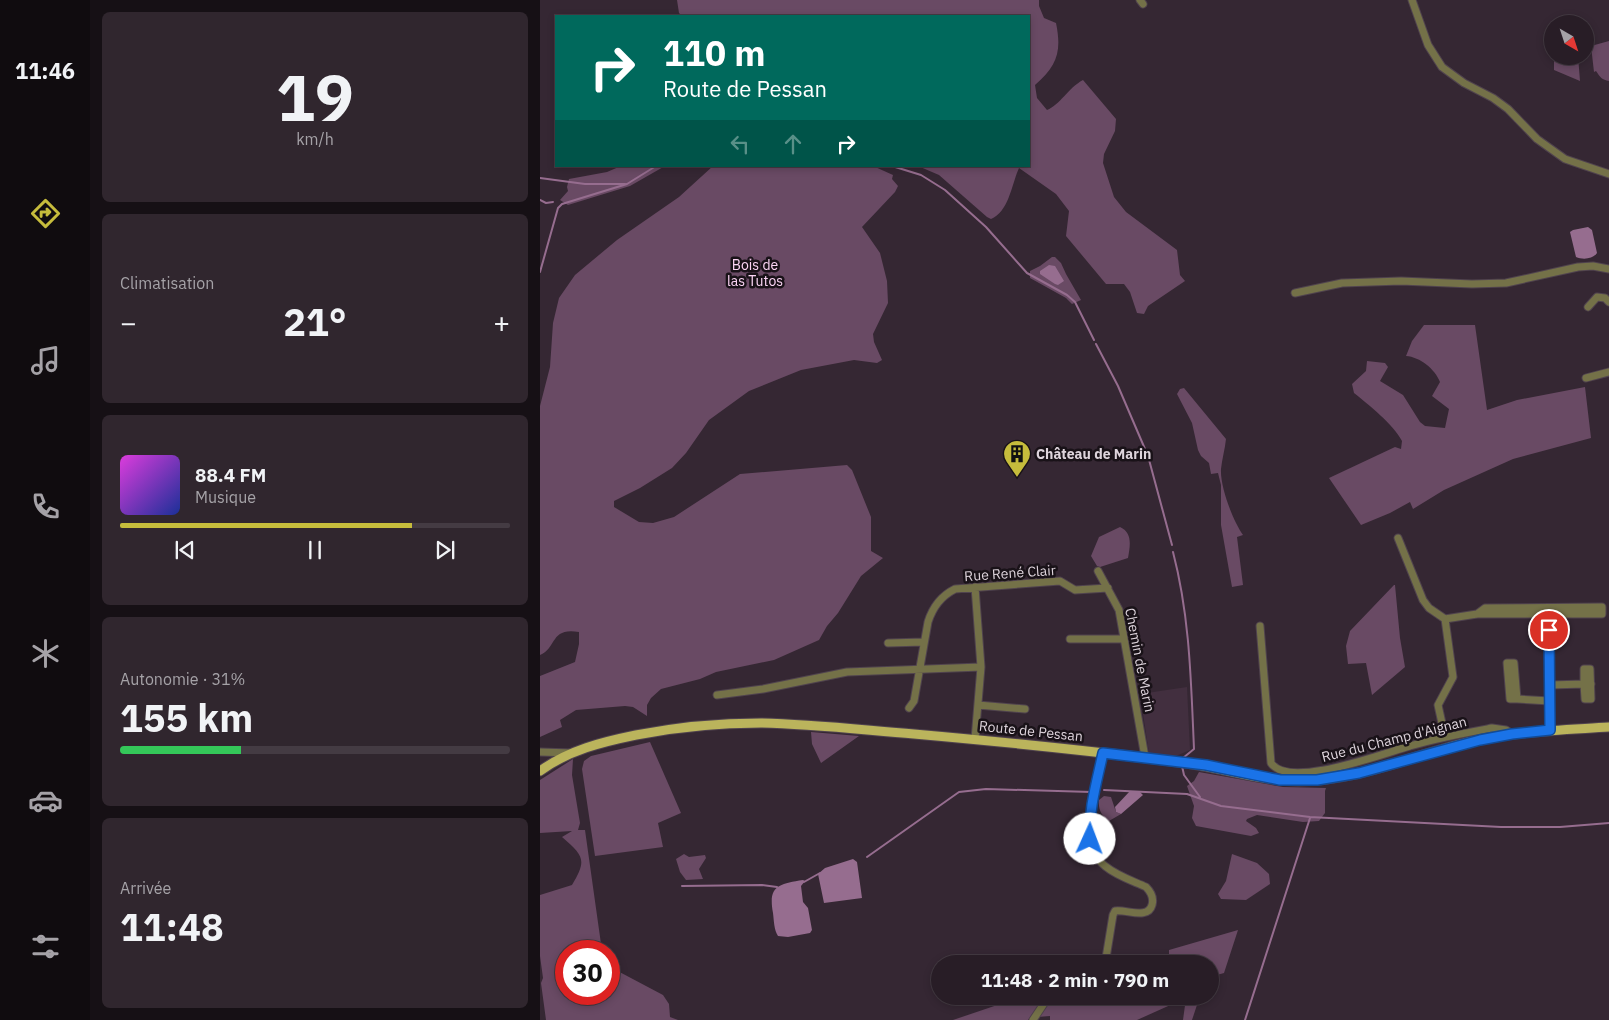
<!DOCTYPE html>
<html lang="fr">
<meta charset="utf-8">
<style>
:root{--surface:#281d26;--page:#30262e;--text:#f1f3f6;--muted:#a5a2a7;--line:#443b43;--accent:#c6bc3c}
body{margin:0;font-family:"IBM Plex Sans",sans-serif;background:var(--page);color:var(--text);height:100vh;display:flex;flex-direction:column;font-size:19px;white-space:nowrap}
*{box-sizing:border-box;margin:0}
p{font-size:16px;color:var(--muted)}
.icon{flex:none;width:28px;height:28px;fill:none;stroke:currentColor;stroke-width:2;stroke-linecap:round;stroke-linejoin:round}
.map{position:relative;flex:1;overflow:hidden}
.drawer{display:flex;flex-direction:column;gap:12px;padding:12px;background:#161015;width:450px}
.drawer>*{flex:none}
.guide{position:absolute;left:15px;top:15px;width:475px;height:152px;border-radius:0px;box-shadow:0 2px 8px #0003,0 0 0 1px var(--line);background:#00695c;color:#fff;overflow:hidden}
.needle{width:32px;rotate:141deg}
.buttons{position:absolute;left:1004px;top:15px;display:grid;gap:10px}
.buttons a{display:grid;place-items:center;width:50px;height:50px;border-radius:50%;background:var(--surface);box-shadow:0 2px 8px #0003,0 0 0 1px var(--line);font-size:25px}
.speed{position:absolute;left:15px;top:940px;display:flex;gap:10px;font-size:25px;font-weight:700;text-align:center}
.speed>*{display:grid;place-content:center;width:65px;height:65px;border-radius:50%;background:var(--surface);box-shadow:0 2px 8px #0003,0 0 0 1px var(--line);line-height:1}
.speed .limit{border:8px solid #d22;background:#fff;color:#111}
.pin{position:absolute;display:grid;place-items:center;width:42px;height:42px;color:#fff;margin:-21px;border:2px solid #fff;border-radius:50%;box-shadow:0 1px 5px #0007}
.me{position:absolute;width:55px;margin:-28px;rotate:2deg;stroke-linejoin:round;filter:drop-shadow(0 0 4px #0008)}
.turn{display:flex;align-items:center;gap:18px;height:105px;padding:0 25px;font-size:22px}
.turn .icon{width:65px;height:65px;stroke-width:2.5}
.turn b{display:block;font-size:35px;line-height:42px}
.lanes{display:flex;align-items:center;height:48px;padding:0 25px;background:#0003;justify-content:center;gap:25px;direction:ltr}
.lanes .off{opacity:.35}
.big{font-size:38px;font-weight:700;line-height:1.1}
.drawer .widget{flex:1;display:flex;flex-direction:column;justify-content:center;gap:8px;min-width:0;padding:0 18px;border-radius:8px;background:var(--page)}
.drawer .dial{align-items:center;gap:0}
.dial b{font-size:65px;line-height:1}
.song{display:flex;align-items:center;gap:15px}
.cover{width:60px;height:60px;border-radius:8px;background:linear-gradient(135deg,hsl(300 70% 55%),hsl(230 70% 35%))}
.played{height:5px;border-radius:2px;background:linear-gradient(90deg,var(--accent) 75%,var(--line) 75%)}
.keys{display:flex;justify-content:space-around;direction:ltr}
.heat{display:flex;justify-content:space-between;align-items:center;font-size:28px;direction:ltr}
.charge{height:8px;border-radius:4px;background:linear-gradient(90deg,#34c759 31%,var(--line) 0)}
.trip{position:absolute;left:391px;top:955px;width:288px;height:50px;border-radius:25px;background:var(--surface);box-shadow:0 2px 8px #0003,0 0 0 1px var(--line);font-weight:700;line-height:50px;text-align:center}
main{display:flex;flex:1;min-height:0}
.tab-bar{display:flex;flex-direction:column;width:90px;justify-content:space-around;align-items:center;background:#100c0f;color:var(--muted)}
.tab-bar .icon{width:35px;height:35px}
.tab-bar .current{color:var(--accent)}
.tab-bar b{font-size:22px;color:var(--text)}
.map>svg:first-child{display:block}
</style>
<main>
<nav class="tab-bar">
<b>11:46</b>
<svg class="icon current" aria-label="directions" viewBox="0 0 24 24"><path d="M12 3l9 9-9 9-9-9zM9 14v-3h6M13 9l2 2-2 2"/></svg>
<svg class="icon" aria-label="music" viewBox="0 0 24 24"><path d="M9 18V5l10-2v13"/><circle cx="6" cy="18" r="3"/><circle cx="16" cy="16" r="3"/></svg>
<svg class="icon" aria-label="phone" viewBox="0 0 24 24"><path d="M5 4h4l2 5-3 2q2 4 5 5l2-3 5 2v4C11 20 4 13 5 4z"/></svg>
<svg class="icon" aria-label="climate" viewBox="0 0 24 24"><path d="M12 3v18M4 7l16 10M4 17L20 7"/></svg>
<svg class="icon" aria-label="car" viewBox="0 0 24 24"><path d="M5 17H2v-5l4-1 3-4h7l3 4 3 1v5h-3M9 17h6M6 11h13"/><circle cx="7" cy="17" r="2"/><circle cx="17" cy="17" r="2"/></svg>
<svg class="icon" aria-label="filters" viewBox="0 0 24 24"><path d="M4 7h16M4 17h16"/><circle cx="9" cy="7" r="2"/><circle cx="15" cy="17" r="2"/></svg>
</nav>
<section class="drawer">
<div class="widget dial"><b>19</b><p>km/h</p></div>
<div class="widget"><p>Climatisation</p>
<div class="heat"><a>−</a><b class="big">21°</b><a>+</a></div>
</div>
<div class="widget">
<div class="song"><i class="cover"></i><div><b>88.4 FM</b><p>Musique</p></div></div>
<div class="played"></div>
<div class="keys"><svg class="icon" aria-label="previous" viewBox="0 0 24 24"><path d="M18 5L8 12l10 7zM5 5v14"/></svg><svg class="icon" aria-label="pause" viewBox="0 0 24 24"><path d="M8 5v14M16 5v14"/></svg><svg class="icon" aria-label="next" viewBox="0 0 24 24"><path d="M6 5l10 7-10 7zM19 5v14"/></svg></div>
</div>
<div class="widget"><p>Autonomie · 31%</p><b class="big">155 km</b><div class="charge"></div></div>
<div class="widget"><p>Arrivée</p><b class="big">11:48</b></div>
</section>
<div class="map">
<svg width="1069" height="1020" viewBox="0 0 1069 1020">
<rect width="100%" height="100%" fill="#352733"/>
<path fill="#422f3f" d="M647,687L650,750L636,756L609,753L600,694Z"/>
<path fill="#694a64" d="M137,0H499V6L504,18L516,23C522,52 517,66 495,85L497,98L507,110C520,105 528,88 543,80L576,119L575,131L564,154L563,163L574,197L586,212L637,250L640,275L645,281L608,306L604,314L597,313L590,292L584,284H566L526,236L529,211L516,194L479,168C472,183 469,212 451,219L447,217L399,175L378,166H489V16H142L139,13Z
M1069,41V81C1062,80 1060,77 1056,71L1054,72L1051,46Z
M1014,56H1038L1040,81L1014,70Z
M81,166H125L90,186L28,205L20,200L28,191L27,187L29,179L67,172Z
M173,166H333L353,175L352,179L358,186L355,192L322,227L340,253L347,281L348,303L333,334L334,342L342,360L337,363L314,360L261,370L209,391L169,420L146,453L132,468L100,488L74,501V507L99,522L113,523L134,517L200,474L307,465L312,470L331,517V551L343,558L321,576L298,613L287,626L279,640L234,660L176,672L160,679L121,689L111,698L107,705V716L93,707L85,706L36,710L20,720L22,727L0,737V676L35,662L39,644V632C10,627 17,648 0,655V406L10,367L13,323L19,298L35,275L77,240L139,197Z
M512,257H515L521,263L526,274L541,300L532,304L526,298L490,278V271L500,266Z
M884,325H935L947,410L977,400L1045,387L1051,438L973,459L904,490L873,509L870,502L850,513L821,525L789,478L855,447L861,449L862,441C853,424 829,405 814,393L812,384L826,371L827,361L845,363L848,367L840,381L863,395L880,422L885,426L905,428L909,409L892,396L900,382C895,369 880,357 866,356L872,341Z
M644,388L686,439C685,449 682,459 681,469C680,487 693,521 703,535L697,537L703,585L692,587L681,525V485L678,473L671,474L669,463L661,456L658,450L652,423L637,394L640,389Z
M580,527C593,533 590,546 588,558L560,567L557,566L551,556L559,537Z
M854,585H855L860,638L865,667L832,695L826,663L808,664L806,646L810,631Z
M271,732L319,736L281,763L272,744Z
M110,742L141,813L118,823L123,847L55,856L42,769L44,761L51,756Z
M33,759L32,775L40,823L38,830H45L62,951H26V994H69V964L72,968L123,995L129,1004L130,1017L138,1020H6L1,983L3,978L0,956V895L32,885C47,860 44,856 22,837L32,831L0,833V780Z
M659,772L743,787L786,788L785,791V813L779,821L763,822L717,815L707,819L706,821L716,828L719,833L711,836L656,826L652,818L654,806L647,786L654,781Z
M564,796L571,797L576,812L581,814L569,821C562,816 558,810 559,800Z
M144,854L149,857L165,855L166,858L159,869L163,879L146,880L140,872L136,859Z
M692,854L717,863L729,874L730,884L706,900L681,899L678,894L686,881Z
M698,930L684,973L670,977V964H623L629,962V950Z
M484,996H505L488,1020H413Z
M513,996H660L652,1020H643L646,998L597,1020H510V1016L497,1017Z"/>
<path fill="#966d8f" d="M1048,227L1052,230L1057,253C1053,259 1043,260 1036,257L1030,232L1033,230Z
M509,265L515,266L524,281L518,285L515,284L500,274V271Z
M590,791L600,792L603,795L581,814L576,812L575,807Z
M313,859L317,862L322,898L284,903L278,874L285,868Z
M263,880L265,881L261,886L263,902L268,908L272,930L270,933L248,937L238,936C234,930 234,921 233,913C228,886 238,884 263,880Z"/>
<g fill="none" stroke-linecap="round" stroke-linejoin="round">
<path stroke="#966d8f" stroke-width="2" d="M352,166L381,175L405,190L446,227L487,273L527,295L535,302L554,340
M0,178L45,184H85
M0,200L6,203L13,202
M0,272L18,208L22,204L87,184L116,166
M556,344L578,386L608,456L632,545
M633,552C650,617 651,682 654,749L643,758
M642,766L644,775L660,797
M564,790L647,794L681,806L770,817L961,827H1020L1069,823
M327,857L419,792L446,789L551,792
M264,882L280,873
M142,886L222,885L237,887
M705,1020L770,818"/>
<defs>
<path id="minor" d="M600,0L603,4
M872,0L888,45L902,67L924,83L953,98L968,109L997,139L1025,159L1069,174
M755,293L802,283L861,281L932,284L966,283L1038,267L1053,266L1069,269
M1048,307L1057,297L1065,298L1069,302
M1046,378L1069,372
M858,538L883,600L889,608L905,619L913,677L898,705L905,737
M558,571L579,610L605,757
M435,587L441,667L435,739
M1009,614L1010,730
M905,619L937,614H1062V607L945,608L937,614
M720,626L731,763C749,790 844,753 870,746C897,738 925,733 952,728L966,730L972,734
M530,639H584
M348,643L384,642
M1010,685L1044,684L1045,699H1051L1050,669H1044V684H1051
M177,695L223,689L307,672L441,667
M977,699H970L967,663H974L977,699L1010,701
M438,705L485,709
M369,708L374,701L388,622C393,606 401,596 415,589L520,581L535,590L568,588
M0,752L32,753
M563,753C556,783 536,844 565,866C577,876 593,881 606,887C611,892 614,898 612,905C608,920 586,909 575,911L573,915L565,964
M493,1020L509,996"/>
<path id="major" d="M0,771C29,750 62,742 96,735C137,727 180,723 221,723C272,724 323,730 374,734C464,742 555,751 645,763C683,768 720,781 758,781C816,781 872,756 928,742C974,731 1022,730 1069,727"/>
</defs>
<use href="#minor" stroke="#50434e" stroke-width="9"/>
<use href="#major" stroke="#50434e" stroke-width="11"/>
<use href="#minor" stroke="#747148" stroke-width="7"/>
<use href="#major" stroke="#bbb45c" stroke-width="9"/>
</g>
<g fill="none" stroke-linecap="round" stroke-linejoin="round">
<defs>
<path id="route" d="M550,839C548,811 557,781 563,753L666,765L740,780H777L819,773L940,740L972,734L1010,730L1009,630"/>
</defs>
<use href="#route" stroke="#114b97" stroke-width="12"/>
<use href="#route" stroke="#1a73e8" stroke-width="9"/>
</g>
<defs>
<symbol id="building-pin" viewBox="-11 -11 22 30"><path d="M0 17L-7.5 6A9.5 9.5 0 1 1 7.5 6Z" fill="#c6bc3c" stroke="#191218"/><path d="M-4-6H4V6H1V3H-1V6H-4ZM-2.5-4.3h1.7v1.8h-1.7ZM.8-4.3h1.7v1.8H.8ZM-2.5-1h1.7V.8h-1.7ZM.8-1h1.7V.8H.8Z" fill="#111"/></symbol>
</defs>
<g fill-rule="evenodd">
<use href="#building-pin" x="461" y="438" width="32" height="43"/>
</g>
<g text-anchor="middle" stroke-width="5" stroke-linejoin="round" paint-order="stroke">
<g font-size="14" fill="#fcd5f5" stroke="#191218">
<text x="215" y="270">Bois de<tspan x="215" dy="16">las Tutos</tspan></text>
</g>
<g font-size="14" font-weight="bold" fill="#ded4dc" stroke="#191218" text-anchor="start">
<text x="496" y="459">Château de Marin</text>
</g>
<g font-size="14" fill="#ded4dc" stroke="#191218">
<text transform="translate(470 573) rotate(-4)" y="5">Rue René Clair</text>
<text transform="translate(600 660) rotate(79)" y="5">Chemin de Marin</text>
<text transform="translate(491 731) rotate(6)" y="5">Route de Pessan</text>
<text transform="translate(854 739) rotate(-14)" y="5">Rue du Champ d'Aignan</text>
</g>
</g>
</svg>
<div class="buttons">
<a><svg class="needle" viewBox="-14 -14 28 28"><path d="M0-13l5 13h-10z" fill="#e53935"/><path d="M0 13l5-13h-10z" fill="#a5a2a7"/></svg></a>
</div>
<div class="speed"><div class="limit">30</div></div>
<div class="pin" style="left:1009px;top:630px;background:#d93025"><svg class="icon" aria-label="arrive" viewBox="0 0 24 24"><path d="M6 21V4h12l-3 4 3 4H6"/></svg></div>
<svg class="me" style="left:550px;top:839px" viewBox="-20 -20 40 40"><circle r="19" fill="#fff"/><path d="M0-13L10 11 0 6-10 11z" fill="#1a73e8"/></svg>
<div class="trip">11:48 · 2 min · 790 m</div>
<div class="guide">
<div class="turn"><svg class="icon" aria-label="right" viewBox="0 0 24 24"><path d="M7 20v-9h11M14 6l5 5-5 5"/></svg><div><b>110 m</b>Route de Pessan</div></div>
<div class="lanes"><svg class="icon off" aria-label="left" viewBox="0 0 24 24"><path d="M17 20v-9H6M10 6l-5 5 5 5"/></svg><svg class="icon off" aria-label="ahead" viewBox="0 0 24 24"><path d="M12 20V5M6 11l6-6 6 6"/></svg><svg class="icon" aria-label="right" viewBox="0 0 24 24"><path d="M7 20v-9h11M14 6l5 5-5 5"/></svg></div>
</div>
</div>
</main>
